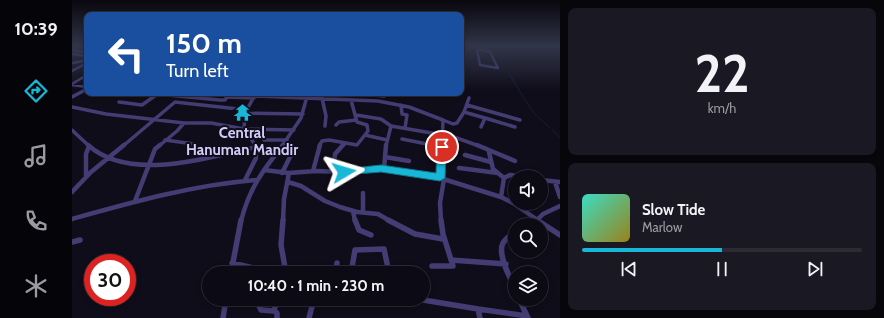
<!DOCTYPE html>
<meta charset="utf-8">
<style>
:root{--surface:#0c0a14;--page:#1a1822;--text:#f1f3f6;--muted:#9a9aa0;--line:#2c2b34;--accent:#19b7d7}
body{margin:0;font-family:Cabin,sans-serif;background:var(--page);color:var(--text);height:100vh;display:flex;flex-direction:column;font-size:15px;white-space:nowrap}
*{box-sizing:border-box;margin:0}
p{font-size:13px;color:var(--muted)}
.icon{flex:none;width:22px;height:22px;fill:none;stroke:currentColor;stroke-width:2;stroke-linecap:round;stroke-linejoin:round}
.map{position:relative;flex:1;overflow:hidden}
.details{display:flex;flex-direction:column;gap:8px;padding:8px;background:#07060b;width:324px}
.details>*{flex:none}
.hud{position:absolute;left:12px;top:12px;width:380px;height:84px;border-radius:8px;box-shadow:0 2px 6px #0003,0 0 0 1px var(--line);background:#1a4fa0;color:#fff;overflow:hidden}
.tools{position:absolute;left:436px;top:170px;display:grid;gap:8px}
.tools a{display:grid;place-items:center;width:40px;height:40px;border-radius:50%;background:var(--surface);box-shadow:0 2px 6px #0003,0 0 0 1px var(--line);font-size:20px}
.speed{position:absolute;left:12px;top:254px;display:flex;gap:8px;font-size:20px;font-weight:700;text-align:center}
.speed>*{display:grid;place-content:center;width:52px;height:52px;border-radius:50%;background:var(--surface);box-shadow:0 2px 6px #0003,0 0 0 1px var(--line);line-height:1}
.speed .limit{border:6px solid #d22;background:#fff;color:#111}
.pin{position:absolute;display:grid;place-items:center;width:34px;height:34px;color:#fff;margin:-17px;border:2px solid #fff;border-radius:50%;box-shadow:0 1px 4px #0007}
.me{position:absolute;width:44px;margin:-22px;rotate:83deg;stroke-linejoin:round;filter:drop-shadow(0 0 3px #0008)}
.turn{display:flex;align-items:center;gap:14px;height:84px;padding:0 16px;font-size:18px}
.turn .icon{width:52px;height:52px;stroke-width:2.5}
.turn b{display:block;font-size:28px;line-height:34px}
.details .widget{flex:1;display:flex;flex-direction:column;justify-content:center;gap:6px;min-width:0;padding:0 14px;border-radius:8px;background:var(--page)}
.details .dial{align-items:center;gap:0}
.dial b{font-size:52px;line-height:1}
.song{display:flex;align-items:center;gap:12px}
.cover{width:48px;height:48px;border-radius:6px;background:linear-gradient(135deg,hsl(170 70% 55%),hsl(50 70% 35%))}
.played{height:4px;border-radius:2px;background:linear-gradient(90deg,var(--accent) 50%,var(--line) 50%)}
.keys{display:flex;justify-content:space-around;direction:ltr}
.trip{position:absolute;left:130px;top:266px;width:228px;height:40px;border-radius:20px;background:var(--surface);box-shadow:0 2px 6px #0003,0 0 0 1px var(--line);font-weight:700;line-height:40px;text-align:center}
main{display:flex;flex:1;min-height:0}
.tab-bar{display:flex;flex-direction:column;width:72px;justify-content:space-around;align-items:center;background:#050408;color:var(--muted)}
.tab-bar .icon{width:28px;height:28px}
.tab-bar .selected{color:var(--accent)}
.tab-bar b{font-size:18px;color:var(--text)}
.map>svg:first-child{display:block}
</style>
<main>
<nav class="tab-bar">
<b>10:39</b>
<svg class="icon selected" aria-label="directions" viewBox="0 0 24 24"><path d="M12 3l9 9-9 9-9-9zM9 14v-3h6M13 9l2 2-2 2"/></svg>
<svg class="icon" aria-label="music" viewBox="0 0 24 24"><path d="M9 18V5l10-2v13"/><circle cx="6" cy="18" r="3"/><circle cx="16" cy="16" r="3"/></svg>
<svg class="icon" aria-label="phone" viewBox="0 0 24 24"><path d="M5 4h4l2 5-3 2q2 4 5 5l2-3 5 2v4C11 20 4 13 5 4z"/></svg>
<svg class="icon" aria-label="climate" viewBox="0 0 24 24"><path d="M12 3v18M4 7l16 10M4 17L20 7"/></svg>
</nav>
<div class="map">
<svg width="488" height="318" viewBox="0 0 488 318">
<rect width="100%" height="100%" fill="#100d1a"/>
<g fill="none" stroke-linecap="round" stroke-linejoin="round">
<path stroke="#12203d" stroke-width="1" d="M437,73C445,87 453,101 462,113C466,118 473,123 478,128
M480,129L488,138"/>
<path stroke="#433d74" stroke-width="2.5" d="M412,46L411,50H405L408,65L426,68
M0,50L15,53
M411,50L418,52L426,68
M0,54L15,56
M1,63L15,60
M0,71L15,63
M0,84L15,75
M0,85L15,87"/>
<path stroke="#433d74" stroke-width="3.5" d="M74,93L148,100H153L155,97
M155,93L154,97L182,98
M184,93L173,113L231,114
M282,93L312,96
M183,96L306,101L337,107L371,120L370,146
M0,97L15,89
M250,98L254,116L253,126
M47,102L70,105L84,95
M329,105L330,114L335,115L333,128
M395,105L448,120
M0,107L34,114L112,123H139L172,129L222,130
M392,112L397,98
M173,113L172,129L184,146
M284,115L309,119L319,126
M413,118L443,127
M371,120L381,124L385,123L392,112L413,118L409,127
M264,125L267,122L284,120
M0,130L17,146
M371,133L407,146
M293,135L315,140
M330,139L365,146
M93,140L122,144
M192,140H215
M51,146L103,102L175,110
M87,146L105,131L112,123
M210,146L229,118L236,93
M247,146L250,141L257,140L285,145L296,131L295,125L285,122L279,100
M270,146L274,143
M314,146L319,126L371,135"/>
<path stroke="#433d74" stroke-width="4.5" d="M16,145C58,183 136,157 185,147
M360,145L370,147
M405,145L443,161
M417,152L421,169L432,178
M393,155L419,162
M313,157L337,161
M387,168L426,173
M312,169L314,145
M192,170L217,173L244,171L272,172L296,169L326,170L368,178L429,197L432,178L438,175L454,177
M241,171L248,145
M261,171L263,154L271,145
M210,173L220,153
M14,177V154L17,146
M368,178L370,145
M173,180L184,158V145
M469,180L488,182
M216,182L229,186L253,201L268,207L285,212L306,214L318,221
M483,182L488,197
M0,192L19,172L52,145
M291,193V212
M429,197L441,203L467,221
M63,201L83,149L88,145
M281,211L283,221
M0,219C61,202 121,185 185,180
M169,221C177,189 191,170 211,145
M211,221L212,199L217,173
M369,221L368,203L372,179
M464,221L471,214L488,206"/>
<path stroke="#433d74" stroke-width="5.5" d="M211,220L209,245L214,273
M283,220L287,230L299,235
M316,220L343,234L371,239
M465,220L488,235
M456,225L465,220
M443,232C439,235 434,238 431,243C425,254 438,278 443,288
M0,242L8,240
M379,260L434,264
M160,263L203,273
M360,266H381L371,234L369,220
M159,273L169,220
M263,273L265,263
M279,273L283,250L312,249L317,273
M186,299V304L189,310L202,311L205,313V318
M345,299L406,309
M447,299L456,318
M202,311L205,299
M151,318L154,299
M237,318L242,299
M408,318L406,309L455,316"/>
</g>
<linearGradient id="sky" x2="0" y2="1"><stop stop-color="#09070e"/><stop offset="0.51" stop-color="#313549"/><stop offset="1" stop-color="#313549" stop-opacity="0"/></linearGradient>
<rect width="488" height="90" fill="url(#sky)"/>
<path fill="#19b7d7" stroke="#10778c" d="M370,144L374,147L373,178L368,181L309,172L272,175L268,172L272,169L309,165L364,173L365,147Z"/>
<defs>
<symbol id="temple-bare" viewBox="-9 -9 18 18"><path d="M0-6L5-2H3V0L6.5 2.5H4V6H1.5V3h-3V6H-4V2.5H-6.5L-3 0V-2H-5Z" fill="#19b7d7" stroke="#100d1a" stroke-width="2.5" paint-order="stroke"/></symbol>
</defs>
<g fill-rule="evenodd">
<use href="#temple-bare" x="158" y="100" width="25" height="25"/>
</g>
<g text-anchor="middle" stroke-width="4" stroke-linejoin="round" paint-order="stroke">
<g font-size="15" font-weight="bold" fill="#d4cbf9" stroke="#100d1a">
<text x="170" y="138">Central<tspan x="170" dy="17">Hanuman Mandir</tspan></text>
</g>
</g>
</svg>
<div class="tools">
<a><svg class="icon" aria-label="sound" viewBox="0 0 24 24"><path d="M4 9h4l5-4v14l-5-4H4zM17 9q2 3 0 6"/></svg></a>
<a><svg class="icon" aria-label="search" viewBox="0 0 24 24"><circle cx="10" cy="10" r="6"/><path d="M15 15l6 6"/></svg></a>
<a><svg class="icon" aria-label="layers" viewBox="0 0 24 24"><path d="M12 4l9 5-9 5-9-5zM3 14l9 5 9-5"/></svg></a>
</div>
<div class="speed"><div class="limit">30</div></div>
<div class="pin" style="left:370px;top:147px;background:#d93025"><svg class="icon" aria-label="arrive" viewBox="0 0 24 24"><path d="M6 21V4h12l-3 4 3 4H6"/></svg></div>
<svg class="me" style="left:272px;top:172px" viewBox="-20 -20 40 40"><path d="M0-17L14 15 0 8-14 15z" fill="#19b7d7" stroke="#fff" stroke-width="4"/></svg>
<div class="trip">10:40 · 1 min · 230 m</div>
<div class="hud">
<div class="turn"><svg class="icon" aria-label="left" viewBox="0 0 24 24"><path d="M17 20v-9H6M10 6l-5 5 5 5"/></svg><div><b>150 m</b>Turn left</div></div>
</div>
</div>
<section class="details">
<div class="widget dial"><b>22</b><p>km/h</p></div>
<div class="widget">
<div class="song"><i class="cover"></i><div><b>Slow Tide</b><p>Marlow</p></div></div>
<div class="played"></div>
<div class="keys"><svg class="icon" aria-label="previous" viewBox="0 0 24 24"><path d="M18 5L8 12l10 7zM5 5v14"/></svg><svg class="icon" aria-label="pause" viewBox="0 0 24 24"><path d="M8 5v14M16 5v14"/></svg><svg class="icon" aria-label="next" viewBox="0 0 24 24"><path d="M6 5l10 7-10 7zM19 5v14"/></svg></div>
</div>
</section>
</main>
